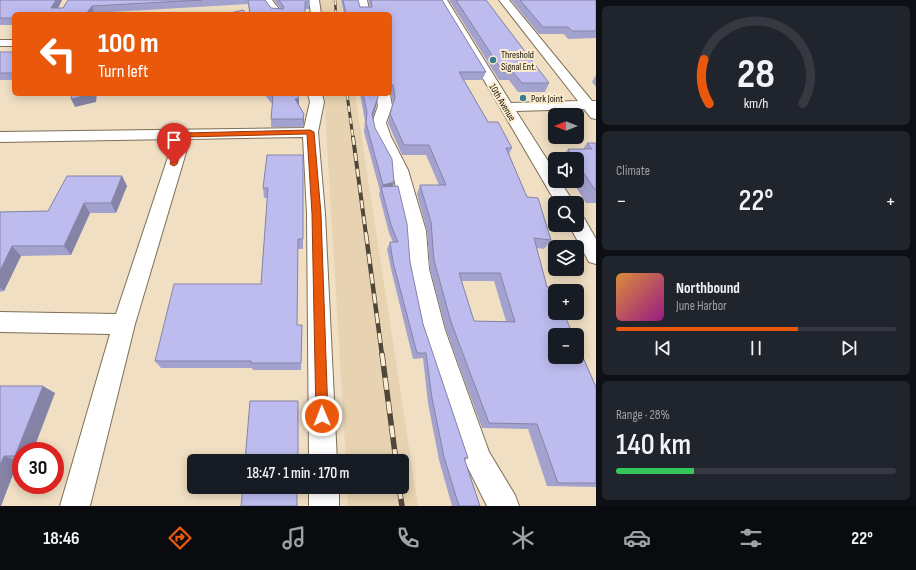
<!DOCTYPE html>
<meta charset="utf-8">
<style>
:root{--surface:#171b24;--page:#20242c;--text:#f1f3f6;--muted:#9ea1a6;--line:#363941;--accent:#ea580c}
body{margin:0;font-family:"Sofia Sans Condensed",sans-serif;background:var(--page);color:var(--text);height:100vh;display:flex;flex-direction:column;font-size:15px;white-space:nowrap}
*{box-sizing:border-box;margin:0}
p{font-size:13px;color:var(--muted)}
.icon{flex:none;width:22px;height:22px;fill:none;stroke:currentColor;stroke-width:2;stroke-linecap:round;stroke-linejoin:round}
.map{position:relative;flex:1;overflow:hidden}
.panel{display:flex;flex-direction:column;gap:6px;padding:6px;background:#0d0f14;width:320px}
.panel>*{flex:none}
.top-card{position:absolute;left:12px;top:12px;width:380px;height:84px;border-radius:6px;box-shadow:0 2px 10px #0003;background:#ea580c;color:#fff;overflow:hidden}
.needle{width:26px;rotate:270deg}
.fabs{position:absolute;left:548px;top:108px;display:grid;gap:8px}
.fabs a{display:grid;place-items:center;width:36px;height:36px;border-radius:6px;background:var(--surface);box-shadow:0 2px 10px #0003;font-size:20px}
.speed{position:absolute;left:12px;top:442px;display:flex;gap:8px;font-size:20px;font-weight:700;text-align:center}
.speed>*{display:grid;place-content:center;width:52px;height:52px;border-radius:50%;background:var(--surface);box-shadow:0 2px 10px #0003;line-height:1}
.speed .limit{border:6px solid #d22;background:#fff;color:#111}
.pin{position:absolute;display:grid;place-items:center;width:34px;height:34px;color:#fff;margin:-41px -17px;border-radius:50% 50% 50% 0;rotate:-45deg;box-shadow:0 0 4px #0007}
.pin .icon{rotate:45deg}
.me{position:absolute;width:44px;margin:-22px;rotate:359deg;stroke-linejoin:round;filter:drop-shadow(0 0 3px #0008)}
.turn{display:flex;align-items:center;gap:14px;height:84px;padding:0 20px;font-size:18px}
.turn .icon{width:52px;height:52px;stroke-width:2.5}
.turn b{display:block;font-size:28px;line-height:34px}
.big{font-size:30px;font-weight:600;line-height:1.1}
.panel .card{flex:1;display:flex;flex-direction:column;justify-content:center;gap:6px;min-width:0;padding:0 14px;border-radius:6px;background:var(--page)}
.panel .dial{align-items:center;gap:0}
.dial svg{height:104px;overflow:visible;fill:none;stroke:var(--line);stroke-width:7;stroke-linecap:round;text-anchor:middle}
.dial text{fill:var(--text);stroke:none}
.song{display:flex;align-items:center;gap:12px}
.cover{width:48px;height:48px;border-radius:6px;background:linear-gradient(135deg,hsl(30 70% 55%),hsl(310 70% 35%))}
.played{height:4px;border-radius:2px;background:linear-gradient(90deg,var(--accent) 65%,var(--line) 65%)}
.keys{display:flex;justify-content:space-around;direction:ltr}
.heat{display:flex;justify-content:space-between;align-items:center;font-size:22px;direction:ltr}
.charge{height:6px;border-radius:3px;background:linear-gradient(90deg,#34c759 28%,var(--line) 0)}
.trip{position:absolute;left:187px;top:454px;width:222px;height:40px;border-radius:6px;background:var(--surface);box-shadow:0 2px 10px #0003;font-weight:600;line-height:40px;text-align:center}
.menu{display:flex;height:64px;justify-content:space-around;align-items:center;background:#090b0e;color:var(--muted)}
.menu .icon{width:28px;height:28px}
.menu .current{color:var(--accent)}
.menu b{font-size:18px;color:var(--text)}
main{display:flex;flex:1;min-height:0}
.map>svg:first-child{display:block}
</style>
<main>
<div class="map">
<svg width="596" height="506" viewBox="0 0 596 506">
<rect width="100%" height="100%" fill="#f0dfc3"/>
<path fill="#e7d3b1" d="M319,0H341L343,14H319Z
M324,94H355L418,506H348L347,487H402V461H346Z"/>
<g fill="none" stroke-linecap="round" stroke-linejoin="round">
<defs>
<path id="minor" d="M262,0H272L283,14H273Z
M309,0H319L321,14H311Z
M357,0H367L370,14H360Z
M437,0H447L511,103L578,101L499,0H509L592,101H596V119L591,118L584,109L516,111L555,172V181H560L574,203H556Z
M0,40H14V46H0Z
M308,94H322L324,102L318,132L325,214L337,461H309L307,214L303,137L190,139L135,324L90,506H60L110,334L0,332V312L116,314L174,139L0,142V132L304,128L310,102Z
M376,94H390L392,106L386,123L391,137L408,170L426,231L429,269L445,330L489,452L515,495L519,506H487L464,460L421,330L409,269L406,231L392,170L375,137L372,123L378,106Z
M577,216L584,218L596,239V264L589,262L569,225H577Z
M309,487H339V506H309Z"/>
</defs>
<use href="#minor" stroke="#7e6f56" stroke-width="2"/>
<use href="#minor" fill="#fff" fill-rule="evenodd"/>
<defs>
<path id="rail-far4" d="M335,0L336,14"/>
<path id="rail-far3" d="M347,94L353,138"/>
<path id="rail-far2" d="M353,137L366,235"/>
<path id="rail-far1" d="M366,234L382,355"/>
<path id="rail" d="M382,354L396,461
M399,487L402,506"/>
</defs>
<use href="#rail-far4" stroke="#4f4739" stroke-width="2.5"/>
<use href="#rail-far3" stroke="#4f4739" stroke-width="3"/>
<use href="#rail-far2" stroke="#4f4739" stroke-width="4"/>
<use href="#rail-far1" stroke="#4f4739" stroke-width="4.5"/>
<use href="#rail" stroke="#4f4739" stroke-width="5.5"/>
<use href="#rail-far4" stroke="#fdedd0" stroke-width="1.5" stroke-dasharray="5" stroke-linecap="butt"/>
<use href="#rail-far3" stroke="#fdedd0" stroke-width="2" stroke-dasharray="6" stroke-linecap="butt"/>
<use href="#rail-far2" stroke="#fdedd0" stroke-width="2.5" stroke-dasharray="8" stroke-linecap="butt"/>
<use href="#rail-far1" stroke="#fdedd0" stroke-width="3" stroke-dasharray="10" stroke-linecap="butt"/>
<use href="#rail" stroke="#fdedd0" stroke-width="4" stroke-dasharray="12" stroke-linecap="butt"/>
</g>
<path fill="#a3a2ce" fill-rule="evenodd" d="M0,0H62L58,8H63L68,0H265L271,8H280L274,0H309V9H305V14H250L248,4L94,13V14H14V25H0Z
M341,0H358L360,7H370L368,0H442L486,72L482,80H464L488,122L512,148L509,154L527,197L551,240L544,249L537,248L547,287L569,317L566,319L596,386V487L547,486L528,429L482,428L446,330L430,269L427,231L417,194L420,185H439L426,155H402L388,123L390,114L393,104L391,94H390V14H344ZM461,281H494L506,321H474Z
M449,0H486L549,83L545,92H518L509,80H499Z
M511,0H596V38L568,39L564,34H539Z
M0,52H14V80H0Z
M596,75V87L592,82Z
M264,94H296L299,105L304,114V122L303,127H271V119L272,104Z
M360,94H378V97L376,106L373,117L375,128L393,186L410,262L423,324L468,458L465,460L480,506H452L439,460L428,403L423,358L413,359L391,269L387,249L390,242H393L389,233L379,194L380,191L364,132L365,121Z
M587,143H596V203H586L572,181H577V159H561L568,149H583Z
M303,155V249H298L297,325H302L301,370H253L252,368H161L155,361L261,284L267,198H264L263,188Z
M122,176L127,186L116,213H90L71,255L21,256L4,291L0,292V212L48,211Z
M0,386L55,393L21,451V461H18L1,506Z"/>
<path fill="#8584a7" d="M56,0H62L55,14L51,8Z
M92,6L94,13V14H86Z
M92,94H97L96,102L75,107L71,99Z
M378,97L376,106L371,123L372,114Z
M299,98V106L295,99Z
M304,114V122L303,127V119Z
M122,176L127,186L116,213L111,203Z
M394,182L392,192L382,190L383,185Z
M84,203L90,213L71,255L64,246Z
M12,246L21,256L4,291L0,288V271Z
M43,386L55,393L33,451H21V458L15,456Z
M4,456L18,461L1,506H0V465Z"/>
<path fill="#bebcef" stroke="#8584a7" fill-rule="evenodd" d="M0,0H56L51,8H63L68,0H202L92,6L86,14H14V18H0Z
M248,0H265L271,8L283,9L284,7L279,0H309V2H305V14H250Z
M343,0H358L360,7H372L371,0H442L486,72H459L488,122H498L512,148H506L527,197L538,198L551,240L534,238L547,287H556L558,291H555V313H567L569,317L565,316L573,335H555V357H577V344L596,387V483H558L537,424L489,423L451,322L434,260L431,222L420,185H446L429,145H404L390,114L395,97L393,85L390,84V14H346ZM459,273H500L515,322L474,321Z
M456,0H486L549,83H522L513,72H503Z
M520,0H596V31H572L568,27H543Z
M243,10L247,14H226Z
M0,52H14V73H0Z
M72,94H92L71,99Z
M270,94H296L299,98L295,99L304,114L303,119H271L273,97Z
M363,94H378V97L372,114L375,128L392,159L394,182L383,185L366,123L367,112Z
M587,143H596V191L577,163V159H574L568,149H592Z
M267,155H303V239H298L297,325H302L301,363H251V361H155L174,284H261L268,188H263Z
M67,176H122L111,203H84L64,246H12L0,271V212L48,211Z
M398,186L407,224L410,262L423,324L468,458H464L480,506H459L444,457L432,398L426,353H417L393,262L390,242H398L391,225L381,187Z
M0,386H43L15,456H4L0,465Z
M250,401H298V461H245Z
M243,487H297V506H241Z"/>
<path fill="#ea580c" stroke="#983908" d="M310,130L314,132L321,214L328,416L327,420L322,422L318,420L316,416L312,214L307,134L186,137L177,164L174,166L170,164L179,135L183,133Z"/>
<g fill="#3c7e90" stroke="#fdedd0" stroke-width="1.5">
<circle cx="493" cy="60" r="4"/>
<circle cx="523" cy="98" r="4"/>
</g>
<g text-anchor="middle" stroke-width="4" stroke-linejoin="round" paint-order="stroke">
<g font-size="10" fill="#181309" stroke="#fdedd0" text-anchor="start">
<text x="501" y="58">Threshold<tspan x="501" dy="12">Signal Ent.</tspan></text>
<text x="531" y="102">Pork Joint</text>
</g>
<g font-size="10" fill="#181309" stroke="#fdedd0">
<text transform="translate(503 102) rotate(59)" y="4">10th Avenue</text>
</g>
</g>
</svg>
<div class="fabs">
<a><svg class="needle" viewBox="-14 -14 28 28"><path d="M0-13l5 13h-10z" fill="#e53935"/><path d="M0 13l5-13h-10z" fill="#9ea1a6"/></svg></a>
<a><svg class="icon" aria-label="sound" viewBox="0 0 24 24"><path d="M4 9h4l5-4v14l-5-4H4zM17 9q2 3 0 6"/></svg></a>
<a><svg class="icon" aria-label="search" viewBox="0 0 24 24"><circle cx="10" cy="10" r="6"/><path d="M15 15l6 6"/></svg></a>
<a><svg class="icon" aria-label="layers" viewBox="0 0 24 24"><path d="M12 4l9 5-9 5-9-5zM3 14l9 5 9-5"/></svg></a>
<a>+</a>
<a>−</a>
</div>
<div class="speed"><div class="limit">30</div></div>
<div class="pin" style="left:174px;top:164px;background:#d93025"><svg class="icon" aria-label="arrive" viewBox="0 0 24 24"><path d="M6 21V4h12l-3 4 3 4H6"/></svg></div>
<svg class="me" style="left:322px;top:416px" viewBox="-20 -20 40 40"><circle r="17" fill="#ea580c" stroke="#fff" stroke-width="3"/><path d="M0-11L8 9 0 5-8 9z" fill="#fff"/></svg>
<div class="trip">18:47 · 1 min · 170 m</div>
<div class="top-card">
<div class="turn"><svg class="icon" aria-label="left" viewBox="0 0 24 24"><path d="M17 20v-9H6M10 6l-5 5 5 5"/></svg><div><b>100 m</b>Turn left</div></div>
</div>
</div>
<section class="panel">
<div class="card dial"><svg viewBox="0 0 100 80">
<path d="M14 69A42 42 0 1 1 86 69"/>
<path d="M14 69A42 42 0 0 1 10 35" stroke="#ea580c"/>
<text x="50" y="56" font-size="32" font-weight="700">28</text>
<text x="50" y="72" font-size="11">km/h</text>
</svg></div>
<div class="card"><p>Climate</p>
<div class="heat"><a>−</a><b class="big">22°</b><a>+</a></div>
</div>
<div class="card">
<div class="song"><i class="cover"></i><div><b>Northbound</b><p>June Harbor</p></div></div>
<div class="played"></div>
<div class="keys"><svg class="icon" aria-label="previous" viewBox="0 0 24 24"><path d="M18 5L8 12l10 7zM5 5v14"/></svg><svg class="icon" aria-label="pause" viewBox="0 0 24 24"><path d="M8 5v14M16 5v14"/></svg><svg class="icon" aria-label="next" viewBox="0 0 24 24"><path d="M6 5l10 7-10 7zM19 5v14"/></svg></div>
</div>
<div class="card"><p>Range · 28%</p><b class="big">140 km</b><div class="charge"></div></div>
</section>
</main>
<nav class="menu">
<b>18:46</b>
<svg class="icon current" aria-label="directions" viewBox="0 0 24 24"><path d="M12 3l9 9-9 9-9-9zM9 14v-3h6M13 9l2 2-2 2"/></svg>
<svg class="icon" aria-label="music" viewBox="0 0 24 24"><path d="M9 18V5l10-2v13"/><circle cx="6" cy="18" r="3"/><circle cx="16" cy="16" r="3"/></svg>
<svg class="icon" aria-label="phone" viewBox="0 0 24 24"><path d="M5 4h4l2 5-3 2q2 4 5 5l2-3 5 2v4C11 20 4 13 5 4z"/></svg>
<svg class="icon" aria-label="climate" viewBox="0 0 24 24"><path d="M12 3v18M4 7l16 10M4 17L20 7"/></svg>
<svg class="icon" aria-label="car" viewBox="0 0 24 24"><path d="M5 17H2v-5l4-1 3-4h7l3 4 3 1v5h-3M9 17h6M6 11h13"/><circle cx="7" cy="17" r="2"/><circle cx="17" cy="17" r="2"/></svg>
<svg class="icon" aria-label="filters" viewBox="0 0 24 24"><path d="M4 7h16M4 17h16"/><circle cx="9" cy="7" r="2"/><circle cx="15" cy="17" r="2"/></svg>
<b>22°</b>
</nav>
